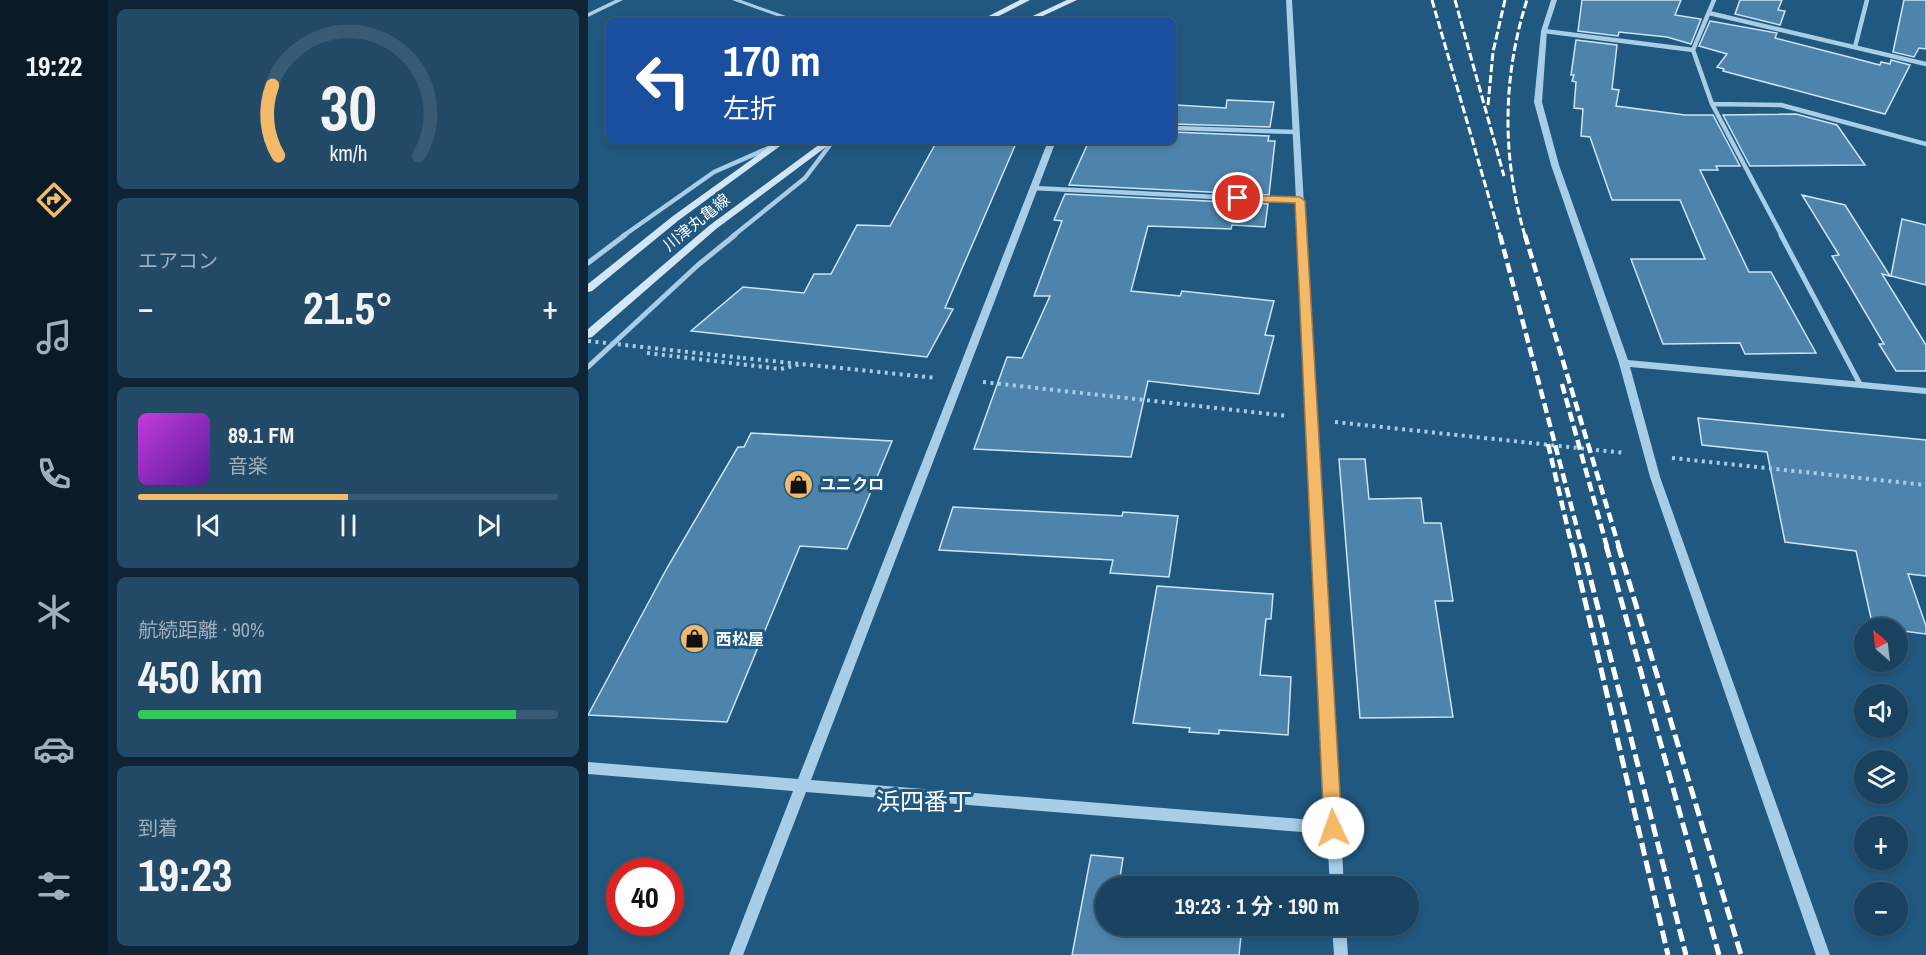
<!DOCTYPE html>
<html lang="ja">
<meta charset="utf-8">
<style>
:root{--surface:#194260;--page:#224966;--text:#f1f3f6;--muted:#9fb0bd;--line:#375b75;--accent:#f4b969}
body{margin:0;font-family:"Archivo Narrow","Noto Sans JP",sans-serif;background:var(--page);color:var(--text);height:100vh;display:flex;flex-direction:column;font-size:22px;white-space:nowrap}
*{box-sizing:border-box;margin:0}
p{font-size:20px;color:var(--muted)}
.icon{flex:none;width:33px;height:33px;fill:none;stroke:currentColor;stroke-width:2;stroke-linecap:round;stroke-linejoin:round}
.map{position:relative;flex:1;overflow:hidden}
.details{display:flex;flex-direction:column;gap:9px;padding:9px;background:#0e2435;width:480px}
.details>*{flex:none}
.guide{position:absolute;left:18px;top:18px;width:570px;height:126px;border-radius:9px;box-shadow:0 3px 9px #0003,0 0 0 2px var(--line);background:#1a4fa0;color:#fff;overflow:hidden}
.needle{width:39px;rotate:332deg}
.controls{position:absolute;left:1266px;top:618px;display:grid;gap:12px}
.controls a{display:grid;place-items:center;width:54px;height:54px;border-radius:50%;background:var(--surface);box-shadow:0 3px 9px #0003,0 0 0 2px var(--line);font-size:30px}
.speed{position:absolute;left:18px;top:858px;display:flex;gap:12px;font-size:30px;font-weight:700;text-align:center}
.speed>*{display:grid;place-content:center;width:78px;height:78px;border-radius:50%;background:var(--surface);box-shadow:0 3px 9px #0003,0 0 0 2px var(--line);line-height:1}
.speed .limit{border:9px solid #d22;background:#fff;color:#111}
.pin{position:absolute;display:grid;place-items:center;width:51px;height:51px;color:#fff;margin:-26px;border:3px solid #fff;border-radius:50%;box-shadow:0 2px 6px #0007}
.me{position:absolute;width:66px;margin:-33px;rotate:357deg;stroke-linejoin:round;filter:drop-shadow(0 0 4px #0008)}
.turn{display:flex;align-items:center;gap:21px;height:126px;padding:0 18px;font-size:27px}
.turn .icon{width:78px;height:78px;stroke-width:2.5}
.turn b{display:block;font-size:42px;line-height:51px}
.big{font-size:45px;font-weight:700;line-height:1.1}
.details .widget{flex:1;display:flex;flex-direction:column;justify-content:center;gap:9px;min-width:0;padding:0 21px;border-radius:9px;background:var(--page)}
.details .dial{align-items:center;gap:0}
.dial svg{height:156px;overflow:visible;fill:none;stroke:var(--line);stroke-width:7;stroke-linecap:round;text-anchor:middle}
.dial text{fill:var(--text);stroke:none}
.song{display:flex;align-items:center;gap:18px}
.cover{width:72px;height:72px;border-radius:9px;background:linear-gradient(135deg,hsl(290 70% 55%),hsl(270 70% 35%))}
.played{height:6px;border-radius:3px;background:linear-gradient(90deg,var(--accent) 50%,var(--line) 50%)}
.keys{display:flex;justify-content:space-around;direction:ltr}
.heat{display:flex;justify-content:space-between;align-items:center;font-size:33px;direction:ltr}
.charge{height:9px;border-radius:4px;background:linear-gradient(90deg,#34c759 90%,var(--line) 0)}
.trip{position:absolute;left:507px;top:876px;width:324px;height:60px;border-radius:30px;background:var(--surface);box-shadow:0 3px 9px #0003,0 0 0 2px var(--line);font-weight:700;line-height:60px;text-align:center}
main{display:flex;flex:1;min-height:0}
.menu{display:flex;flex-direction:column;width:108px;justify-content:space-around;align-items:center;background:#0a1a26;color:var(--muted)}
.menu .icon{width:42px;height:42px}
.menu .selected{color:var(--accent)}
.menu b{font-size:27px;color:var(--text)}
.map>svg:first-child{display:block}
</style>
<main>
<nav class="menu">
<b>19:22</b>
<svg class="icon selected" aria-label="directions" viewBox="0 0 24 24"><path d="M12 3l9 9-9 9-9-9zM9 14v-3h6M13 9l2 2-2 2"/></svg>
<svg class="icon" aria-label="music" viewBox="0 0 24 24"><path d="M9 18V5l10-2v13"/><circle cx="6" cy="18" r="3"/><circle cx="16" cy="16" r="3"/></svg>
<svg class="icon" aria-label="phone" viewBox="0 0 24 24"><path d="M5 4h4l2 5-3 2q2 4 5 5l2-3 5 2v4C11 20 4 13 5 4z"/></svg>
<svg class="icon" aria-label="climate" viewBox="0 0 24 24"><path d="M12 3v18M4 7l16 10M4 17L20 7"/></svg>
<svg class="icon" aria-label="car" viewBox="0 0 24 24"><path d="M5 17H2v-5l4-1 3-4h7l3 4 3 1v5h-3M9 17h6M6 11h13"/><circle cx="7" cy="17" r="2"/><circle cx="17" cy="17" r="2"/></svg>
<svg class="icon" aria-label="filters" viewBox="0 0 24 24"><path d="M4 7h16M4 17h16"/><circle cx="9" cy="7" r="2"/><circle cx="15" cy="17" r="2"/></svg>
</nav>
<section class="details">
<div class="widget dial"><svg viewBox="0 0 100 80">
<path d="M14 69A42 42 0 1 1 86 69"/>
<path d="M14 69A42 42 0 0 1 11 33" stroke="#f4b969"/>
<text x="50" y="56" font-size="32" font-weight="700">30</text>
<text x="50" y="72" font-size="11">km/h</text>
</svg></div>
<div class="widget"><p>エアコン</p>
<div class="heat"><a>−</a><b class="big">21.5°</b><a>+</a></div>
</div>
<div class="widget">
<div class="song"><i class="cover"></i><div><b>89.1 FM</b><p>音楽</p></div></div>
<div class="played"></div>
<div class="keys"><svg class="icon" aria-label="previous" viewBox="0 0 24 24"><path d="M18 5L8 12l10 7zM5 5v14"/></svg><svg class="icon" aria-label="pause" viewBox="0 0 24 24"><path d="M8 5v14M16 5v14"/></svg><svg class="icon" aria-label="next" viewBox="0 0 24 24"><path d="M6 5l10 7-10 7zM19 5v14"/></svg></div>
</div>
<div class="widget"><p>航続距離 · 90%</p><b class="big">450 km</b><div class="charge"></div></div>
<div class="widget"><p>到着</p><b class="big">19:23</b></div>
</section>
<div class="map">
<svg width="1338" height="955" viewBox="0 0 1338 955">
<rect width="100%" height="100%" fill="#215880"/>
<path fill="#4e84ac" stroke="#cbe4f6" stroke-width="1.5" d="M994,0H1093L1087,15L1113,19L1103,44L1079,37L1031,32L1030,36L990,31Z
M1152,0H1194L1190,10L1197,11L1192,25L1147,14Z
M1316,0H1338V49L1331,48L1326,57L1305,52Z
M1122,21L1189,33L1187,38L1292,65L1293,62L1302,64L1303,60L1322,65L1297,114L1135,71L1136,69L1129,67L1139,54L1111,46Z
M988,40L1029,45L1024,89L1031,90L1028,106L1097,115H1125L1152,166H1128L1130,170H1112L1161,272H1183L1228,353L1157,354L1152,343L1075,344L1043,259H1117L1092,200H1024L1002,137L993,136L995,109L986,108L988,82L984,81L986,75H983Z
M639,100L686,102L682,127L585,124L589,105L638,108Z
M1208,114L1249,125L1277,165L1162,166L1135,115Z
M585,132L681,136L680,141H687L681,195L481,185L501,141H585Z
M349,141H429L357,308L365,309L339,357L103,331L155,287L216,293L226,274H243L269,225L302,226Z
M477,194L680,204L677,227L644,225L643,229L560,226L543,291L592,296L594,291L686,301L677,335L686,336L671,394L560,381L543,457L386,449L419,357L434,358L462,296H446L474,221L466,220Z
M1214,195L1257,205L1302,276L1294,274L1338,345V371H1308L1291,344H1296L1244,256L1251,255Z
M1314,219L1338,225V285L1303,276Z
M1110,418L1338,440V576L1320,574L1338,626V634L1285,627L1268,551L1197,542L1179,452L1114,445Z
M163,433L304,441L259,549L212,546L139,722L0,715L79,568L150,447H156Z
M751,459H777L781,499L833,498L836,523H853L865,601H847L865,717L772,718Z
M365,507L534,516L535,512L590,516L581,577L522,573L525,560L351,550Z
M569,586L685,594L683,619H678L672,675L703,677L700,735L631,730V734L601,732L602,728L545,723Z
M503,855L535,858L531,884L563,886H518V926H654L651,955H484Z"/>
<g fill="none" stroke-linecap="round" stroke-linejoin="round">
<path stroke="#a7cde7" stroke-width="4" stroke-dasharray="3 4.5" stroke-linecap="butt" d="M59,353L193,369L213,364
M155,358L349,378
M395,382L700,416
M747,422L1037,453
M1084,458L1338,485"/>
<path stroke="#a7cde7" stroke-width="4.5" d="M1126,0L1105,50L1124,104L1194,236
M1121,13L1338,64
M956,31L1105,50
M1267,47L1279,0
M1124,104L1193,105L1338,144
M585,128L708,132
M445,188L712,201
M35,236L126,172L183,147
M145,236L217,178L245,141"/>
<path stroke="#a7cde7" stroke-width="5" d="M1193,235L1272,384
M0,263L37,235
M0,367L110,265L147,235"/>
<path fill="#a7cde7" fill-rule="evenodd" d="M27,0H35L0,17V13Z
M144,0H153L212,21H203Z
M698,0H704L756,886H742L739,834L218,792L155,955H141L205,791L0,774V762L210,779L460,141H468L223,780L739,821Z
M963,0H969L959,31L954,102L971,165L1040,360L1338,388V394L1042,367L1072,477L1242,955H1228L1062,477L1031,363L963,165L946,102L953,31Z
M744,926H758L760,955H746Z"/>
<path fill="#d2e6f6" fill-rule="evenodd" d="M432,0H442L401,21H391Z
M479,0H489L444,21H434Z
M189,141H199L91,220L4,291L0,292V284L85,216Z
M236,141H246L128,229L4,337L0,338V329L122,225Z"/>
<path stroke="#fff" stroke-width="3" stroke-dasharray="8 3" stroke-linecap="butt" d="M844,0L912,236
M867,0L916,176
M900,105L905,52L917,0
M937,236C914,158 914,78 939,0"/>
<path stroke="#fff" stroke-width="4.5" stroke-dasharray="10 4.5" stroke-linecap="butt" d="M912,235L994,547
M937,235L1031,547
M974,384L1019,547
M960,444L984,547"/>
<path stroke="#fff" stroke-width="5" stroke-dasharray="13 5" stroke-linecap="butt" d="M984,545L1080,955
M994,545L1098,955
M1018,545L1131,955
M1030,545L1153,955"/>
<path stroke="#a7cde7" stroke-width="4" stroke-dasharray="3 4.5" stroke-linecap="butt" d="M0,341L155,358"/>
</g>
<path fill="#f4b969" stroke="#9f7844" stroke-width="1.5" d="M646,195L712,197L717,201L754,828L751,834L745,837L739,834L736,828L707,203L650,201L645,198Z"/>
<defs>
<symbol id="shop-disc" viewBox="-11 -11 22 22"><circle r="9.5" fill="#f4b969" stroke="#215880"/><path d="M-5-2.5h2.3a2.7 3.5 0 0 1 5.4 0H5L5.5 6h-11ZM-1.5-2.5h3a1.5 2.3 0 0 0-3 0Z" fill="#111"/></symbol>
</defs>
<g fill-rule="evenodd">
<use href="#shop-disc" x="194" y="468" width="33" height="33"/>
<use href="#shop-disc" x="90" y="622" width="33" height="33"/>
</g>
<g text-anchor="middle" stroke-width="6" stroke-linejoin="round" paint-order="stroke">
<g font-size="16" fill="#fff" stroke="#215880">
<text transform="translate(108 222) rotate(-39)" y="6">川津丸亀線</text>
</g>
<g font-size="16" font-weight="bold" fill="#fff" stroke="#215880" text-anchor="start">
<text x="232" y="490">ユニクロ</text>
<text x="128" y="645">西松屋</text>
</g>
<g font-size="24" fill="#fff" stroke="#215880">
<text x="336" y="810">浜四番丁</text>
</g>
</g>
</svg>
<div class="controls">
<a><svg class="needle" viewBox="-14 -14 28 28"><path d="M0-13l5 13h-10z" fill="#e53935"/><path d="M0 13l5-13h-10z" fill="#9fb0bd"/></svg></a>
<a><svg class="icon" aria-label="sound" viewBox="0 0 24 24"><path d="M4 9h4l5-4v14l-5-4H4zM17 9q2 3 0 6"/></svg></a>
<a><svg class="icon" aria-label="layers" viewBox="0 0 24 24"><path d="M12 4l9 5-9 5-9-5zM3 14l9 5 9-5"/></svg></a>
<a>+</a>
<a>−</a>
</div>
<div class="speed"><div class="limit">40</div></div>
<div class="pin" style="left:650px;top:198px;background:#d93025"><svg class="icon" aria-label="arrive" viewBox="0 0 24 24"><path d="M6 21V4h12l-3 4 3 4H6"/></svg></div>
<svg class="me" style="left:745px;top:828px" viewBox="-20 -20 40 40"><circle r="19" fill="#fff"/><path d="M0-13L10 11 0 6-10 11z" fill="#f4b969"/></svg>
<div class="trip">19:23 · 1 分 · 190 m</div>
<div class="guide">
<div class="turn"><svg class="icon" aria-label="left" viewBox="0 0 24 24"><path d="M17 20v-9H6M10 6l-5 5 5 5"/></svg><div><b>170 m</b>左折</div></div>
</div>
</div>
</main>
